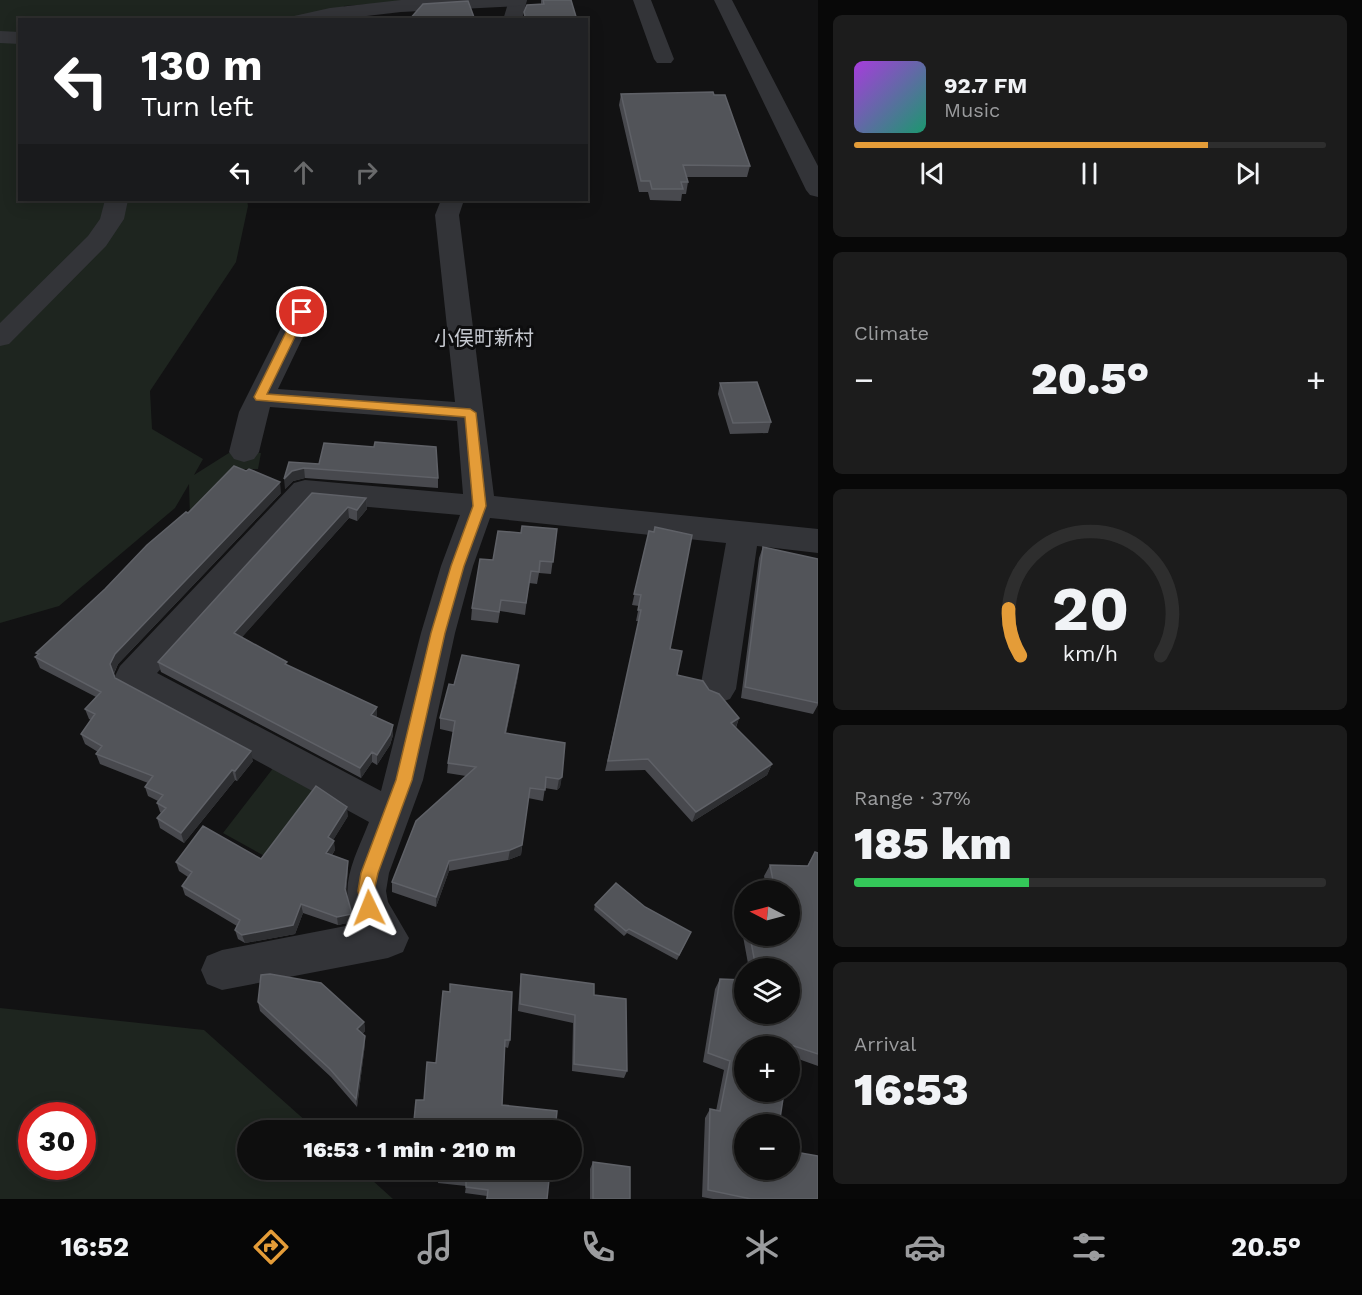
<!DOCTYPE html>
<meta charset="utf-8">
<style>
:root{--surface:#0e0e0e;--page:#1c1c1c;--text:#f1f3f6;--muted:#9b9c9e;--line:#2e2e2e;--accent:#e49c38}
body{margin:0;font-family:"Work Sans","Noto Sans JP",sans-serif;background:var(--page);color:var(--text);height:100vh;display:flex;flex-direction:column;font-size:22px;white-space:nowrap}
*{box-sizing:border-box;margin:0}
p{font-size:20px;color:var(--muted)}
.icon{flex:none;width:33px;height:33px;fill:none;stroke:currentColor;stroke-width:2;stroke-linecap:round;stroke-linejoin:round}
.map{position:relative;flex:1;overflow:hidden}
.panel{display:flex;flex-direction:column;gap:15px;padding:15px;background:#080808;width:544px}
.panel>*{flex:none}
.hud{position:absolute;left:18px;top:18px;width:570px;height:183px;border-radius:0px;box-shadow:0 3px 15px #0003,0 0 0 2px var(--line);background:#202124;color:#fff;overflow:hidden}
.needle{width:39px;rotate:276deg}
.buttons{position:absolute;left:734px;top:880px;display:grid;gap:12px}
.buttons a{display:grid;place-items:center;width:66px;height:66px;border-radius:50%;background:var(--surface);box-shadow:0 3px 15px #0003,0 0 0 2px var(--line);font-size:30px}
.speed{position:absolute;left:18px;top:1102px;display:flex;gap:12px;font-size:30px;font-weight:700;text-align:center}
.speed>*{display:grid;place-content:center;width:78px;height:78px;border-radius:50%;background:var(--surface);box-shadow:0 3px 15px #0003,0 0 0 2px var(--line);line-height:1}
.speed .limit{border:9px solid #d22;background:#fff;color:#111}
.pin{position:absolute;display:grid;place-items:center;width:51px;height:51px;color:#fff;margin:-26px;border:3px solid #fff;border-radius:50%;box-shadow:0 2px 6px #0007}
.me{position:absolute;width:66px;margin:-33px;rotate:358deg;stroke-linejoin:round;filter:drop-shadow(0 0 4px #0008)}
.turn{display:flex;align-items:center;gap:21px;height:126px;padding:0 24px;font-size:27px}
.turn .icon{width:78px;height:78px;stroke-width:2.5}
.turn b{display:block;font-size:42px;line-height:51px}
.lanes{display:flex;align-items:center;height:57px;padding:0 24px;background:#0003;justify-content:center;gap:30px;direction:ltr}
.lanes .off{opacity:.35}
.big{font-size:45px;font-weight:800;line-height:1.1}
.panel .card{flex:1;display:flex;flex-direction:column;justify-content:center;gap:9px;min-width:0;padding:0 21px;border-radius:9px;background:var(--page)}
.panel .dial{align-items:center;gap:0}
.dial svg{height:156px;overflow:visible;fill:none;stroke:var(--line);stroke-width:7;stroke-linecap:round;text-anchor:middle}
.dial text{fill:var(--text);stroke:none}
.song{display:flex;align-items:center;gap:18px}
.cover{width:72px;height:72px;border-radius:9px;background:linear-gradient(135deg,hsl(280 70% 55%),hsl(160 70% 35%))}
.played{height:6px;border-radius:3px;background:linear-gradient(90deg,var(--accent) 75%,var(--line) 75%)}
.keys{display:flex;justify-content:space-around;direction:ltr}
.heat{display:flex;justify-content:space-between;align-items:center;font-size:33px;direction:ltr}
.charge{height:9px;border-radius:4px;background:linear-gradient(90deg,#34c759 37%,var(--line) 0)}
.trip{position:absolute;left:237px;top:1120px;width:345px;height:60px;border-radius:30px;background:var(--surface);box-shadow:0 3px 15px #0003,0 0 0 2px var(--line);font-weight:800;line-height:60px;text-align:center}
.tabs{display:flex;height:96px;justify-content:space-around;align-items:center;background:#060606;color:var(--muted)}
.tabs .icon{width:42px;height:42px}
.tabs .on{color:var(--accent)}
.tabs b{font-size:27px;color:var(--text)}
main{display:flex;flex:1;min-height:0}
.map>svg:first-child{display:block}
</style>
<main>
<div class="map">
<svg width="818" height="1199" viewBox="0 0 818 1199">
<rect width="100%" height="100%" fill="#121213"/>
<path fill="#1e251f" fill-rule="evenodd" d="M0,0H425L344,6L336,19L20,20V200H247L248,206L236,262L150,391L152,429L203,459L194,475L232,451L261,453L258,469H243L190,517L189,484L175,508L59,606L0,623Z
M274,767L319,790L268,858L223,833Z
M0,1008L204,1030L317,1131H248V1170H361L393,1199H0ZM32,1116H82V1167H32Z"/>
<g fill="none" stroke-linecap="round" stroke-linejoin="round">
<path fill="#333438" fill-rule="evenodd" d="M509,0H527L522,20H503Z
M633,0H651L674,59L671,63H657L654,59Z
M714,0H732L818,166V197L810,195L806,190Z
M0,31L20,32V44L0,43Z
M441,200H464L459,215L494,496L818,529V553L757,546L736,689L730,699L718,703L706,699L700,689L726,543L490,518L473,566L455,633L423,780L389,873L386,891L388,902L409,938L403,952L388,958L222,990L207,984L201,970L207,956L222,950L356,924C336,888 355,858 369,822L120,686L115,676L120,666L294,483L305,480L463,494L457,421L270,407L259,452L254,459L244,462L234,459L229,452L239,412L289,312L293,306L302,304L311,306L315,312L278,389L455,402L435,215ZM312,502L460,515L441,566L421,633L381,791L157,673Z"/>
<path fill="#333438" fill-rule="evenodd" d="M401,0H527L525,4L518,6L401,12L332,20H292L294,16L330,8Z
M105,200H128L124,219L106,246L9,344L0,346V323L88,236L100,219Z"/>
</g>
<path fill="#48494e" d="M541,0H571L577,20H524V12L541,4Z
M586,50L589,58L588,68H586Z
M621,94L750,166L747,177H687L688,182L686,194H682L681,201L650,200L648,192H639L619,105Z
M720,383L771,422L768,433L730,434L718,394Z
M289,462L438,478V488L305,478L293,481L285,489Z
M281,493L118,664L114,674L115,678L253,761L237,781L235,780L184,843L160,828L157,818L161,813L160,812L157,803L158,801L148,796L145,787L148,783L100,764L96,754L98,752L85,744L81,734L91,720L89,719L85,709L96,697L40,668L35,657L37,655L36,653L188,513Z
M312,493L366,498L367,509L357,521L349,518L241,638L377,717L393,735L390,745L377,765L372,762L361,778L161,672L158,662Z
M557,529L551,574L539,573L537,584L529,583L525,615L500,611L498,623L471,620L472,608L493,560L521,533Z
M649,531L670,649L677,675L709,690L739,718L736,728L772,764L767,775L692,822L645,770L605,771L639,621H636L639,606L632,605Z
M763,547L818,559V705L813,714L741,698L759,558Z
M519,665L518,676L506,734L565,743L560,787L557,790L545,788L543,801L528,798L521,855L508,860L449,871L436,907L392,892V882L466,776L447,773L448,763L453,732L440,729V718L454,685Z
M348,816L333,840L335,850L332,855L348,861V870L346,894L352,922L338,925L303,913L295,934L245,943L238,939L235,930L237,926L185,895L182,886L188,877L179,871L176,862L261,859Z
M815,852L818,853V1066L790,1056L744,1125L818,1199H713L702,1197L705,1118L710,1109L716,1111L724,1070L703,1062L715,989L720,979L744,1014L789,969H749L740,920L744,912V936H789V891H767L764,876L770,865L807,866Z
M595,905L645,907L691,932L677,960L627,933L624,936L594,910Z
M521,974L594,995L627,1071L624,1078L572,1071L573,1023L518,1011L520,982Z
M443,991L510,1040L508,1048L505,1047L502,1105L424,1100L436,1063Z
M258,1002L364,1022L365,1031L362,1034L365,1036V1044L357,1107L331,1077L260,1011Z
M593,1162L630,1199H590V1169Z
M439,1170L547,1199H486L487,1196L465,1193L466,1186L438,1183Z"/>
<path fill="#2e2f32" d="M304,468L305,478L293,481L285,489L284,479L292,471Z
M280,482L281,493L118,664L113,675L110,664L115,654Z
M366,498L367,509L357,521V510Z
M348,507L349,518L236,644L234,633Z
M519,665L518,676L503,744L505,733Z
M377,707V717L371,715Z
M739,718L735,729L731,723Z
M393,725V735L390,745L377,765V755Z
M251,751L253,761L237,781L235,771Z
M372,752V762L361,778L360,768Z
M772,764L767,775L692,822L696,812Z
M232,770L235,780L184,843L181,833Z
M562,777L560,787L557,790L559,779Z
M347,807L348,816L329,847L328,837Z
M334,841L335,850L327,862L326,853Z
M522,845L521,855L508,860L510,850Z
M348,861V870L345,898V889Z
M449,861V871L436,907V897Z
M301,904L303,913L295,934L245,943L242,935Z
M352,914V922L338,925L337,917Z
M364,1022L365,1031L358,1038L357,1029Z
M365,1036V1044L357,1107L356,1099Z"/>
<path fill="#525459" stroke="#5f6167" stroke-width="1.5" d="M543,0H571L577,20H526L524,12L527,5L544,4Z
M468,1L475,20H409L423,4Z
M586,50L589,58H586Z
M713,92L714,95H725L750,166L683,165L688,182H681L683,189H652L650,181H641L621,94Z
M757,382L771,422L733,423L720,383Z
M375,442L436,447L438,478L304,468L292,471L284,479L289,462L319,464L324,443L374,447Z
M234,466L246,471L249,469L280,482L115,654L110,664L115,678L251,751L235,771L232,770L181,833L157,818L166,808L157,803L163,795L145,787L153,776L96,754L102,746L81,734L95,714L85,709L101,692L35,657L39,654L36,653L105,589L147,545L186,512L188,513Z
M312,493L366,498L357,510L348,507L234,633L287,662L285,664L377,707L371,715L393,725L390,735L377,755L372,752L360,768L158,662Z
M522,526L557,529L553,562L540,561L539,572L531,571L526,603L501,600L499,612L472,608L480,559L493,560L498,531L521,533Z
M655,527L692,535L670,649L682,651L677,675L703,681L709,690L719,694L739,718L731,723L772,764L696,812L648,759L608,761L641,610H638L641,595L634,594L649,531L654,532Z
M763,547L818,559V703L745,687Z
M462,655L519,665L505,733L565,743L562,777L559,779L546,777L545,790L530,788L522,845L510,850L449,861L436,897L392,882L416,821L476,767L448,763L455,721L440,718L449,684L454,685Z
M316,786L347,807L328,837L334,841L326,853L348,861L345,889L352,914L337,917L301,904L293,925L242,935L235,930L240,920L182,886L192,872L176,862L203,826L261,859Z
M815,852L818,853V1054L791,1045L789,1060V1047H744V1092H784L779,1125H744V1170H789V1151L818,1156V1199H751L708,1190L710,1109L720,1111L730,1061L708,1053L720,979L744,980V1014H789V969H756L750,936H789V891H775L770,865L808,866Z
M616,883L645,907L691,932L679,955L629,929L626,931L595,905Z
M270,974L321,983L364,1022L357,1029L365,1036L356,1099L330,1069L258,1002L261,975Z
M521,974L594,984V995L626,999L627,1071L574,1064L575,1015L520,1004Z
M450,984L512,992L510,1040H505L502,1105L557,1111L555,1131H413L416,1100H424L427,1062L436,1063L443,991L450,992Z
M593,1162L630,1167V1199H593Z
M439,1170H550L547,1199H487L488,1190L466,1187V1180L438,1176Z"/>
<path fill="#e49c38" stroke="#946524" stroke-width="1.5" d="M302,308L307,312L267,394L470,409L476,413L486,506L464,566L445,633L412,780L378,873L374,891L378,908L375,913L369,915L363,913L358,891L361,873L396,780L431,633L451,566L473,506L465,417L256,400L254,397L296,312Z"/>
<g text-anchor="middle" stroke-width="6" stroke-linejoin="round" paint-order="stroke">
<g font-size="20" fill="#c5c8cf" stroke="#0d0d0e">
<text x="484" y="345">小俣町新村</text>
</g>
</g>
</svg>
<div class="buttons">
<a><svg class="needle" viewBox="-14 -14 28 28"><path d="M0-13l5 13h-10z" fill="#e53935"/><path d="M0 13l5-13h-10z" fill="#9b9c9e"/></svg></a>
<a><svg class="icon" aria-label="layers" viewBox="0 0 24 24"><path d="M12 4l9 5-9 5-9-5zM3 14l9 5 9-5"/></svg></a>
<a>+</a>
<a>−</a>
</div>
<div class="speed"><div class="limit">30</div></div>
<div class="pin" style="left:302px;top:312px;background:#d93025"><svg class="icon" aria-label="arrive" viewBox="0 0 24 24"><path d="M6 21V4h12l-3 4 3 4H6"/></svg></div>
<svg class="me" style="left:369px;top:908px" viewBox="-20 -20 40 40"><path d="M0-17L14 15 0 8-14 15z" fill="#e49c38" stroke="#fff" stroke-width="4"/></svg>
<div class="trip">16:53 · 1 min · 210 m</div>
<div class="hud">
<div class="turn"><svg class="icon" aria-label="left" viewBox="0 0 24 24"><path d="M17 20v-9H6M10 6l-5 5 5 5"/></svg><div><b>130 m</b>Turn left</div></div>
<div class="lanes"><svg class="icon" aria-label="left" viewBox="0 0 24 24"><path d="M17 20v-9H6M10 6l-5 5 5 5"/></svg><svg class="icon off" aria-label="ahead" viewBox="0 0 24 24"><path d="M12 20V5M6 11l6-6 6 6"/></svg><svg class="icon off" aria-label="right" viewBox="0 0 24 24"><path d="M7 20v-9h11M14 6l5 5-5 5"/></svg></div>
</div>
</div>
<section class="panel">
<div class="card">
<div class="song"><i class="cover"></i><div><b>92.7 FM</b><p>Music</p></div></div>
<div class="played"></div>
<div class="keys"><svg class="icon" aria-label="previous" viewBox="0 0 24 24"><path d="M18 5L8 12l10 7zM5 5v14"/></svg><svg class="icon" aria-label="pause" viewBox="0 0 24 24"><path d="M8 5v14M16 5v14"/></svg><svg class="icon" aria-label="next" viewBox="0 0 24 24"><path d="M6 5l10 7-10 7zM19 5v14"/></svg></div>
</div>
<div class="card"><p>Climate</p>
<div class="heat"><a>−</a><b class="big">20.5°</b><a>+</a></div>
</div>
<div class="card dial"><svg viewBox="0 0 100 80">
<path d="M14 69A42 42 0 1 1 86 69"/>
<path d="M14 69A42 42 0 0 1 8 45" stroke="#e49c38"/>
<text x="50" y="56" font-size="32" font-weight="700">20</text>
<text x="50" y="72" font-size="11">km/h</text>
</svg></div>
<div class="card"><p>Range · 37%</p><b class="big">185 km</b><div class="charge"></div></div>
<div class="card"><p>Arrival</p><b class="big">16:53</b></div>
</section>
</main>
<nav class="tabs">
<b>16:52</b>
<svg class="icon on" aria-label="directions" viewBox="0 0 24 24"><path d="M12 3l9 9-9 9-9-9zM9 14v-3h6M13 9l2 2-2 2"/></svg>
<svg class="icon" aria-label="music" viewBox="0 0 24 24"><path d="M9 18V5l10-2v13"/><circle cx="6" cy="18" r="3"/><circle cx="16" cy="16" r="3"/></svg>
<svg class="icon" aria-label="phone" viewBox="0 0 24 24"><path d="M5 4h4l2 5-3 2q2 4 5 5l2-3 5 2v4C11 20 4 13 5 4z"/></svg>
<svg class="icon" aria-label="climate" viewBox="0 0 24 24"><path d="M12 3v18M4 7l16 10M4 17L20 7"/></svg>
<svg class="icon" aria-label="car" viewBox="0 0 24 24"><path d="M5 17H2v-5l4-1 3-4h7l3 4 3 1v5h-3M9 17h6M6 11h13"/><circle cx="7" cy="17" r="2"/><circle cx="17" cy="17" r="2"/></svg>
<svg class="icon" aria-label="filters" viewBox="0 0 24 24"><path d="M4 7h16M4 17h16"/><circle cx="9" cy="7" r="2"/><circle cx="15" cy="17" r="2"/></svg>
<b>20.5°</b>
</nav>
